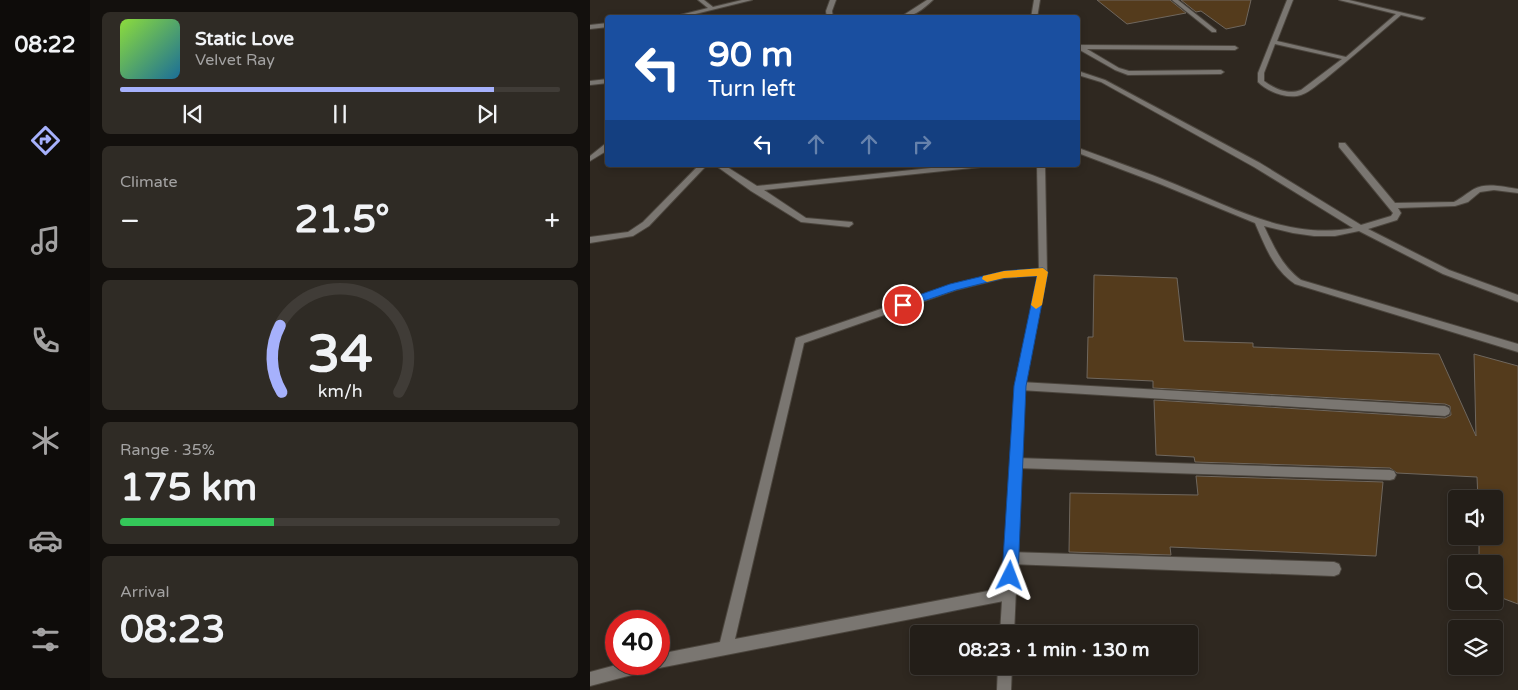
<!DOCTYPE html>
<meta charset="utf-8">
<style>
:root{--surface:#231e18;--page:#2f2b25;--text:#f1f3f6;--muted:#a3a2a2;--line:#403c37;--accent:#a6b1fc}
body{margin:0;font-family:"Varela Round",sans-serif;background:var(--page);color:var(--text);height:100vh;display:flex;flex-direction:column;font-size:19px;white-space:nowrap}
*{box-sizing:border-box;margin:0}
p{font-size:16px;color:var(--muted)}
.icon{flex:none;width:28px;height:28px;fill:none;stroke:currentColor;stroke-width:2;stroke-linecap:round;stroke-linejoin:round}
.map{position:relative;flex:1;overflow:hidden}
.details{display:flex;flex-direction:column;gap:12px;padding:12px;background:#13100d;width:500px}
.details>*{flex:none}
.hud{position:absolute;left:15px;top:15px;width:475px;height:152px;border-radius:5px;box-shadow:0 2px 8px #0003,0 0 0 1px var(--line);background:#1a4fa0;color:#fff;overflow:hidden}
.tools{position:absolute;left:858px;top:490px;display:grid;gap:10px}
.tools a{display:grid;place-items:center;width:55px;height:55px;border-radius:5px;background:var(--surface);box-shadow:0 2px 8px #0003,0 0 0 1px var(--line);font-size:25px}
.speed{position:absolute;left:15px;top:610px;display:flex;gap:10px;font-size:25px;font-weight:700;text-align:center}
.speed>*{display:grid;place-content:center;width:65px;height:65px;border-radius:50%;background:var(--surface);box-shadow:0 2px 8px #0003,0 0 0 1px var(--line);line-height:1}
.speed .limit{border:8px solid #d22;background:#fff;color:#111}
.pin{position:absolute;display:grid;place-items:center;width:42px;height:42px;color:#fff;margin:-21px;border:2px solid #fff;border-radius:50%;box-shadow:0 1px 5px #0007}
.me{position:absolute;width:55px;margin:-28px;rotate:3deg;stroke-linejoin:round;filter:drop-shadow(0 0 4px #0008)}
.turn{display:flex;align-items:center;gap:18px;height:105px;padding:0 20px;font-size:22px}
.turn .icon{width:65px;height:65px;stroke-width:2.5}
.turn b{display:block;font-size:35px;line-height:42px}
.lanes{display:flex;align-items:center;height:48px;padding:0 20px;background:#0003;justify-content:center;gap:25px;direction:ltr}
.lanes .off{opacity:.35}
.big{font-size:38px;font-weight:700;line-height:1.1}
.details .tile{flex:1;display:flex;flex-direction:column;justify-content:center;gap:8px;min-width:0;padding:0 18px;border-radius:8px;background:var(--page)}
.details .dial{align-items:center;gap:0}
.dial svg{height:130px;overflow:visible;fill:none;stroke:var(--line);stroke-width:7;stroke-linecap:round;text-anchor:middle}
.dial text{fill:var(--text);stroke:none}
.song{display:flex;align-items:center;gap:15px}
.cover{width:60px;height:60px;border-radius:8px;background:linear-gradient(135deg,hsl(90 70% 55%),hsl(200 70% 35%))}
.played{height:5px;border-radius:2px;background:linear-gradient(90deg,var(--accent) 85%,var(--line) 85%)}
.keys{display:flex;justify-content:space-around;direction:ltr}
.heat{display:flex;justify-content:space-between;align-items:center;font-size:28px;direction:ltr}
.charge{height:8px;border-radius:4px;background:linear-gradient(90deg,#34c759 35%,var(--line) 0)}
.trip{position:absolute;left:320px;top:625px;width:288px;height:50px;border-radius:5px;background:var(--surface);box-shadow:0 2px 8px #0003,0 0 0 1px var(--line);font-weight:700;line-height:50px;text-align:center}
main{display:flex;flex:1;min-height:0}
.tabs{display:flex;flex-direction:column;width:90px;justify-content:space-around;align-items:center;background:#0e0c0a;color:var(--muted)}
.tabs .icon{width:35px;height:35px}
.tabs .selected{color:var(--accent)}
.tabs b{font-size:22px;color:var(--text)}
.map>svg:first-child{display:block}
</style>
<main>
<nav class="tabs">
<b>08:22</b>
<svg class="icon selected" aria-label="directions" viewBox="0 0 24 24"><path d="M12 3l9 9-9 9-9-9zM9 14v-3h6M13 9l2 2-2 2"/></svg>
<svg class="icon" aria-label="music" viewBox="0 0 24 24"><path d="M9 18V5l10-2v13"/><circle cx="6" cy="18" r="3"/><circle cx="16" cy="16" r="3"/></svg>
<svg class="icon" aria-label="phone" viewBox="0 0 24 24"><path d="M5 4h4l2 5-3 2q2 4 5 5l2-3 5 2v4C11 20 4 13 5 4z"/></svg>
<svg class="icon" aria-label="climate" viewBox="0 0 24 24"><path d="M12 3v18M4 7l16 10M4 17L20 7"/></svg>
<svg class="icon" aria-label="car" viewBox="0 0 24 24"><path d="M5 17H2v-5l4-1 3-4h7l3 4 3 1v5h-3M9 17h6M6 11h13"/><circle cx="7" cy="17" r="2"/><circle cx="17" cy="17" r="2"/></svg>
<svg class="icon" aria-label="filters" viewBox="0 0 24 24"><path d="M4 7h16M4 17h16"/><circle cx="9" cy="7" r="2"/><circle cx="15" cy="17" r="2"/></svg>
</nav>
<section class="details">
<div class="tile">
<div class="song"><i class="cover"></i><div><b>Static Love</b><p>Velvet Ray</p></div></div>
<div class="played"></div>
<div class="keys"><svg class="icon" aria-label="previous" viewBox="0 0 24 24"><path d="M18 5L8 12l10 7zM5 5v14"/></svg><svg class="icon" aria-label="pause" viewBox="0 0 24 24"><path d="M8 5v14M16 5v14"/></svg><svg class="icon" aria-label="next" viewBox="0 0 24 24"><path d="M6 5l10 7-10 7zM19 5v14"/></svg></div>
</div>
<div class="tile"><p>Climate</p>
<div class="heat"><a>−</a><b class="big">21.5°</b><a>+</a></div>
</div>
<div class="tile dial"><svg viewBox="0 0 100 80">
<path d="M14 69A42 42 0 1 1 86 69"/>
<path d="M14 69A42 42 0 0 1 13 28" stroke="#a6b1fc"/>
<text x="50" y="56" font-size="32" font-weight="700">34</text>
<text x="50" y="72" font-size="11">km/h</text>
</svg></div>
<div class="tile"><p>Range · 35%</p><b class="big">175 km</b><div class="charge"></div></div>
<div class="tile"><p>Arrival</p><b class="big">08:23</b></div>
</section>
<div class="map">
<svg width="928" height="690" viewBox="0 0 928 690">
<rect width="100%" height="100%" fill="#2f2820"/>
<path fill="#543b1c" stroke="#6f675e" d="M507,0H580L596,13L537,24Z
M591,0H661L655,25L636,29L611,11L606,12Z
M504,275L587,278L594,341L663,343V347L849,354L886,436L884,354L928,366V604L904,595V564H889V536H904V499H888L887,477L807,473L800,468L605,462L604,457L566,455L564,400L855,418L861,415L860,406L855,404L563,388V381L497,378L498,337H503Z
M606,476L793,482L786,556L580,547L581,555L479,552L480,493L608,495Z"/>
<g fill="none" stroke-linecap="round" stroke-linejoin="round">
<defs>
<path id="service" d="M453,269L456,270L457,272L456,274L414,278L366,290L214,343L145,639L419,587L424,589L426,594L424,599L69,668L64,665L62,669L57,671L0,686V672L30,664H69V654L130,642L206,338L364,284L414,272Z"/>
<path id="minor" d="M108,0H114L123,7L152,0H162L89,18H78L118,8Z
M240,0H246L242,11L243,18H237L236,11Z
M337,0H343C334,9 321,18 309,18Z
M582,0H588L626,30V32H622Z
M697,0H703L687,41L756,57L806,14L749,0H759L835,18L832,20L811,15C785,37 760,59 734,80C725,86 718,94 707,96C694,98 677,91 668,82V73ZM685,44L752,59L711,90C698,95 685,89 674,81V73Z
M18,23V27L0,29V25Z
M488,45L645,46L648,48L645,50L497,49L529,68L539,71L631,70L634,72L631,74L538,75L525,70L488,49Z
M488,71L515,80L670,163L771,225L801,216L803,213L749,147V143H755L805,203L864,202C872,198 877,193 884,189C896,182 915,187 928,189V193L904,190L890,192L878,202L865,206L808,208L811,213L807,220L778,229L859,270L928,295V302L853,274L769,231L745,236H724L703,233L674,226C684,247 692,266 711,280L928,344V352L705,284C683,269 675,246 665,223L570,184L488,153V149H491C523,161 556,172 587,185C643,208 700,240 763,228L664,167L511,82L488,75Z
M18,79V83L0,85V81Z
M15,144H18V150L0,161V156Z
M109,165H117L59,226L43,236L0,243V237L38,232L53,222Z
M125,165H134L167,186L370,165H395L391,167L174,190L216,218L262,222L263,224L259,227L211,222L161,191Z
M430,382L855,406L859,408L860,411L859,414L855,416L430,390L426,389L425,386L426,383Z
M426,458L800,470L804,471L806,475L804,479L800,480L426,468L422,467L420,463L422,459Z
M421,552L744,562L749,564L751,569L749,574L744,576L421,564L416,563L415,558L416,553Z"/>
<path id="tertiary" d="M444,0H450L447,18H441Z
M447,165H455L457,272L435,386L424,634H410L425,386L449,272Z
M408,666H422L421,690H407Z"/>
</defs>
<use href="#service" stroke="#4b453d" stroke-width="2"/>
<use href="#minor" stroke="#4b453d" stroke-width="2"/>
<use href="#tertiary" stroke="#4b453d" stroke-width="2"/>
<use href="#service" fill="#7a7671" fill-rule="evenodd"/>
<use href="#minor" fill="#7a7671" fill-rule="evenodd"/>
<use href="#tertiary" fill="#7a7671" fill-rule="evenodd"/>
</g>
<path fill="#1a73e8" stroke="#114b97" d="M453,268L458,272L436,386L428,576L425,581L420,583L415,581L412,576L424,386L447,276L414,278L366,290L313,308L307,305L309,302L360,284L414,271Z"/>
<path fill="#f59e0b" d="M453,268L458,272L452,305L446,309L441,305L447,276L414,278L397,282L392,279L393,276L414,271Z"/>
</svg>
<div class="tools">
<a><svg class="icon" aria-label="sound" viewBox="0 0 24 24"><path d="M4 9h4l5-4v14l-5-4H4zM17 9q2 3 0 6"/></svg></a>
<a><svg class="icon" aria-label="search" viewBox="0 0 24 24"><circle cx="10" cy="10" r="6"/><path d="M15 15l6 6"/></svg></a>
<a><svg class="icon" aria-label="layers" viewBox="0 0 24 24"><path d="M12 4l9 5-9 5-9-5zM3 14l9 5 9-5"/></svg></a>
</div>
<div class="speed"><div class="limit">40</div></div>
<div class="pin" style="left:313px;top:305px;background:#d93025"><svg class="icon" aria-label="arrive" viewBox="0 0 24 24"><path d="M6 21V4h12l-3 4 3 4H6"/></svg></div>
<svg class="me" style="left:420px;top:576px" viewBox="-20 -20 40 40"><path d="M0-17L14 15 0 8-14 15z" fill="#1a73e8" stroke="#fff" stroke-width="4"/></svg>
<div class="trip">08:23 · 1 min · 130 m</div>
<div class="hud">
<div class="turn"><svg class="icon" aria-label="left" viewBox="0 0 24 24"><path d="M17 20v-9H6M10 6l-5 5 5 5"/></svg><div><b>90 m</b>Turn left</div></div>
<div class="lanes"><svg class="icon" aria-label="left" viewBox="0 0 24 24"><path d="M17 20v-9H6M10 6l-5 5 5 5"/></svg><svg class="icon off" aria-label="ahead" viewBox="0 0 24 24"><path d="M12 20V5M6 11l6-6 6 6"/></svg><svg class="icon off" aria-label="ahead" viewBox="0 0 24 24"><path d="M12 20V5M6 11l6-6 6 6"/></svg><svg class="icon off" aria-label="right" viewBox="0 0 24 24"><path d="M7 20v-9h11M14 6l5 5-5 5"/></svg></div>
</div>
</div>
</main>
